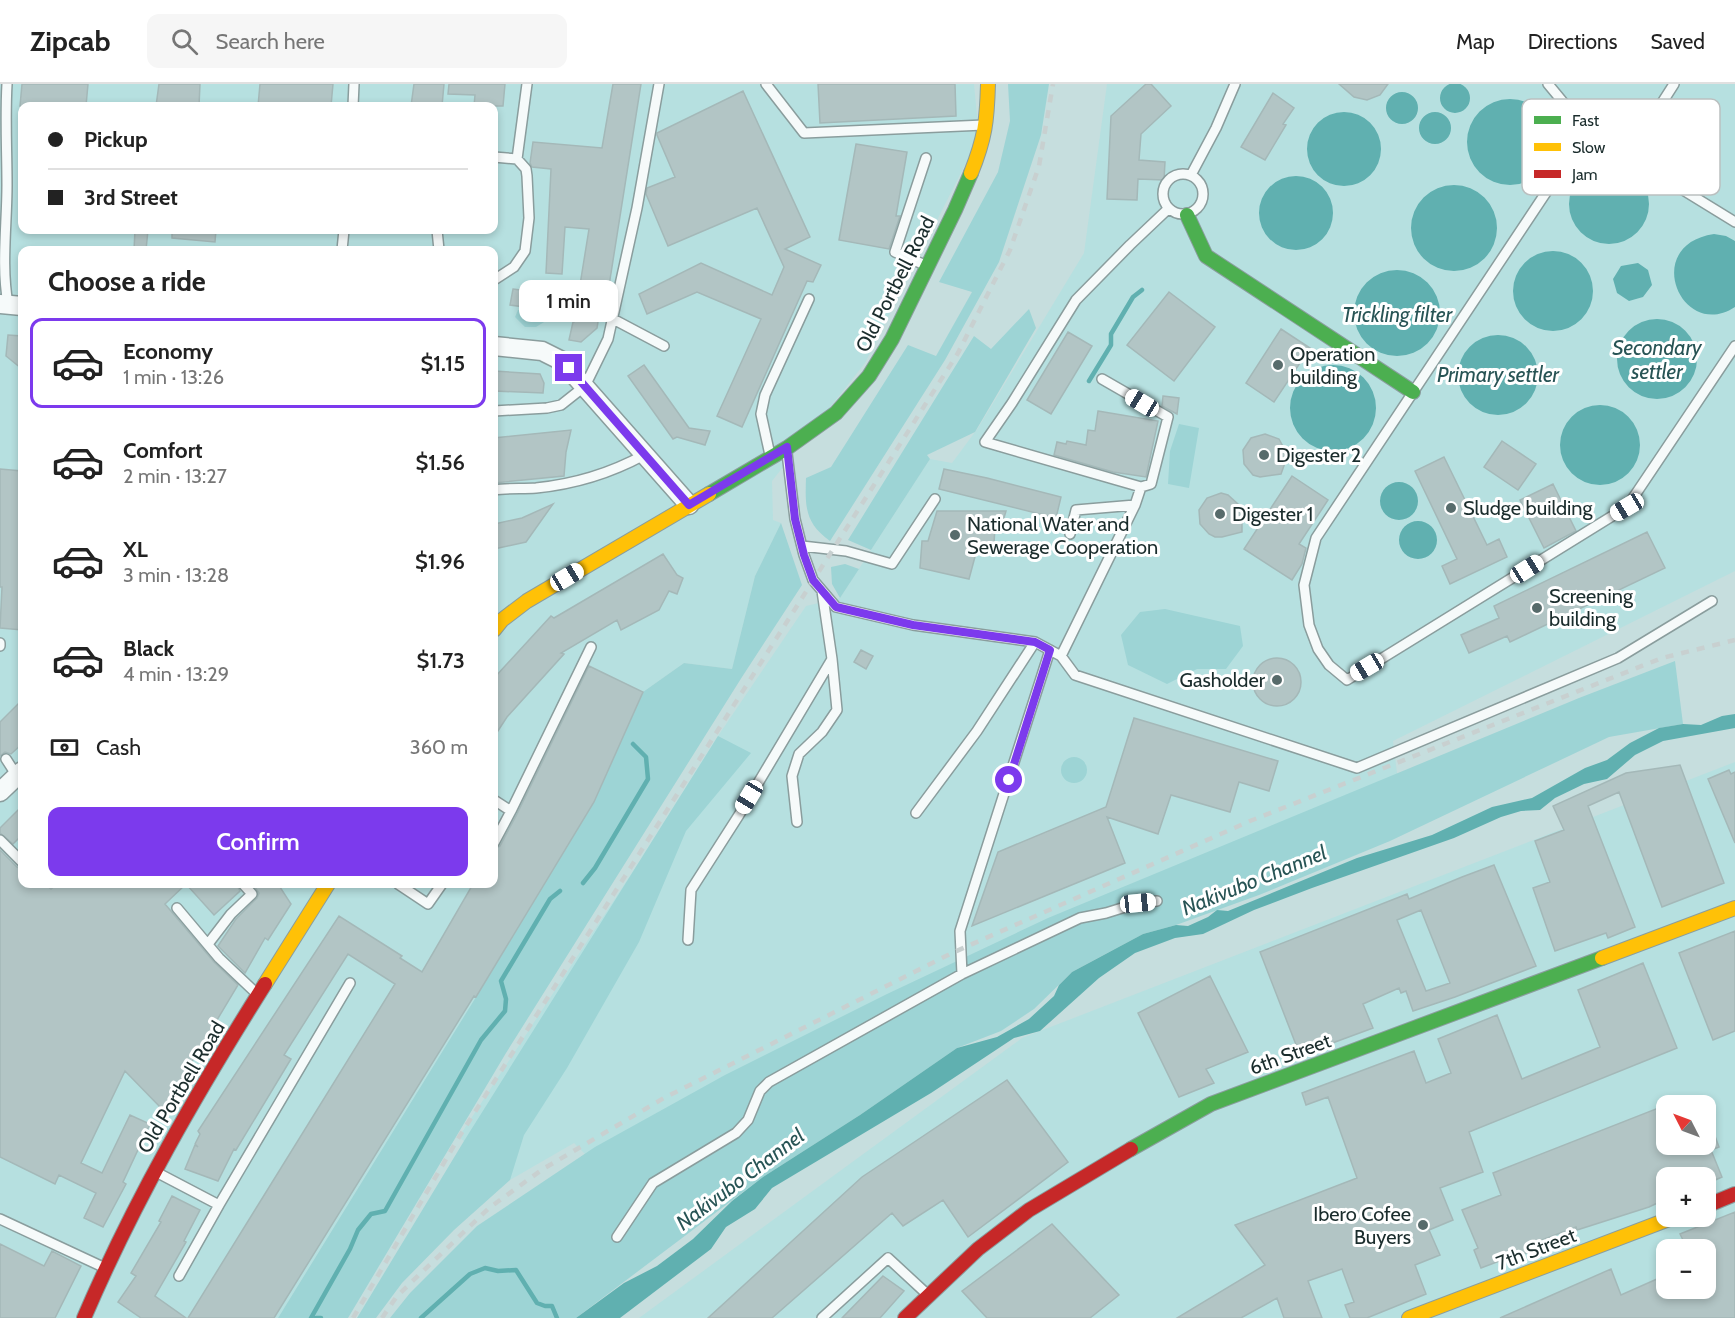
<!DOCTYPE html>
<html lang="en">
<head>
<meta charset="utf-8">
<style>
  :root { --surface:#fff; --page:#f6f6f6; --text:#222; --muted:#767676; --line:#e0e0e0; --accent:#7c3aed }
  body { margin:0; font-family:Cabin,sans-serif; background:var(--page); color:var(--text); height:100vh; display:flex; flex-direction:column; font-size:22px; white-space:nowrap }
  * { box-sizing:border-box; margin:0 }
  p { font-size:20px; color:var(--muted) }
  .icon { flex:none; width:33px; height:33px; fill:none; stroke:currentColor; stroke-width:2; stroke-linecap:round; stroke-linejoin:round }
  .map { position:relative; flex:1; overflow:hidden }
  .drawer { position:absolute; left:18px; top:162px; width:480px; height:642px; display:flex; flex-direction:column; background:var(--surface); border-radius:12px; box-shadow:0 3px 9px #0003 }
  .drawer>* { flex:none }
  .top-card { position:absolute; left:18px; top:18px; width:480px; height:132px; border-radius:12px; box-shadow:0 3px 9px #0003; display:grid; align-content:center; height:132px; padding:0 30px; background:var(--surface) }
  .needle { width:39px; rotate:312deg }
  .fabs { position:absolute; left:1656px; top:1011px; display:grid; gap:12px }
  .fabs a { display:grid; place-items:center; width:60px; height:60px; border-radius:12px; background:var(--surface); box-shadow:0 3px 9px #0003; font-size:30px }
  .end { position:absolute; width:27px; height:27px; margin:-14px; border:8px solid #7c3aed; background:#fff; box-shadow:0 0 0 3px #fff }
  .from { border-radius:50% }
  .bubble { position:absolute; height:42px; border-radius:12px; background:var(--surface); box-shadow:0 3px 9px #0003; font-size:20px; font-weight:600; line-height:42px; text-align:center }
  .car { position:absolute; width:18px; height:36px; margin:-18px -9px; border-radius:8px; box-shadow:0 0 4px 2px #0007; background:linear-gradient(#fff 24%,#345 0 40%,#fff 0 76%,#345 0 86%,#fff 0) }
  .top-card b { display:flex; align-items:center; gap:21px; height:57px; font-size:22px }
  .top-card b+b { border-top:2px solid var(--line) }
  .top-card i { width:15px; height:15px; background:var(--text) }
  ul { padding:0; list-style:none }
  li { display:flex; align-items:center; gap:18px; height:90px; margin:0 12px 9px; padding:0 18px; border:3px solid transparent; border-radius:12px }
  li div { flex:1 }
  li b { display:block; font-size:22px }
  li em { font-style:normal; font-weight:600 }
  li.selected { border-color:var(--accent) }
  li>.icon { width:54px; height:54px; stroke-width:1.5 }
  h2 { padding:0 30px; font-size:27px; line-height:72px }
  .pay { display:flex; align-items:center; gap:15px; height:66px; padding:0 30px; font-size:22px }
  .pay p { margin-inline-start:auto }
  .button { display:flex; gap:12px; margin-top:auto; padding:12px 30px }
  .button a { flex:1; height:69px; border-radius:12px; background:var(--accent); color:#fff; font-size:24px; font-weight:600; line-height:69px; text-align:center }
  header { display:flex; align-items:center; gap:36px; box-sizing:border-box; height:84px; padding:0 30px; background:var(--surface); border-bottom:2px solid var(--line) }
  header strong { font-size:28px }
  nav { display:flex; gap:33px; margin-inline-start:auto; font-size:21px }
  .search { width:420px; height:54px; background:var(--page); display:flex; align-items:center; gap:15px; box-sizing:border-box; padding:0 21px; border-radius:12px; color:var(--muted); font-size:22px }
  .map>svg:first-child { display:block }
</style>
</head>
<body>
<header>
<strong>Zipcab</strong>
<div class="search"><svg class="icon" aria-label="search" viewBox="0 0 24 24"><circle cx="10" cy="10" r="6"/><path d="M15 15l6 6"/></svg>Search here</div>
<nav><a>Map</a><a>Directions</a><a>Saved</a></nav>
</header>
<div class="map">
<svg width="1735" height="1234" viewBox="0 0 1735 1234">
  <rect width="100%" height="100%" fill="#c6dede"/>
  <path fill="#b6e0e0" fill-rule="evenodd" d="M0,0H974L979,53L865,279L772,397L773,436L781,439L755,492L732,585L684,579L643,608L631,602L556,763L470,910L476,913L278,1234H0ZM22,22H494V146H22ZM22,166H494V800H22Z
    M1107,0H1735V487L1393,657L1403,737L589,1074L574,1059L510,1096L459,1053L641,775L718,652L806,522L840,514L930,375L952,379L978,344L1084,169Z
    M1735,678V1234H639L1022,954ZM1666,1022H1706V1060H1666ZM1666,1094H1706V1132H1666ZM1666,1166H1706V1204H1666Z"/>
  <path fill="#9dd4d5" d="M1008,0H1049L1041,51L999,178L945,276L830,457C805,439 805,423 806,394L831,383L908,261L936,272L972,208L939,198L998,88L1010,37Z
    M560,211L572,219L567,234L556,238L549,235L536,243H525L515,233L518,226L528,225Z
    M1029,225L1036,244L975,348L927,371L930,375L871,466L848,456L974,252L991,265Z
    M1179,340L1199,344L1189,404L1168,400L1170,367Z
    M781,439L802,501L742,593L506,969L348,1234H278L476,913L594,718L643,608L684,579L732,585L755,492Z
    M845,480L859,485L840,514L832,500L831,483Z
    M1165,525L1240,542L1243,562L1226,585H1197L1167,600L1128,581L1121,551L1140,528Z
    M1675,577L1683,640L1609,653L1390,757L1259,811L1176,841L1143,850L1096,875L1072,888L1034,925L1001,947L957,964L860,1031L763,1093L576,1234H390L410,1209L477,1142L595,1063L725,991L887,910L1048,834L1579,614Z
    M718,652L751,669L686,747L639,858L567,984L524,1051L510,1096L454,1146L402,1199L376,1234H357L464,1057Z
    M1061 686a13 13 0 1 1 26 0a13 13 0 1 1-26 0Z"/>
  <path fill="#60b0b0" d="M1440 14a15 15 0 1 1 30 0a15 15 0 1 1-30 0Z
    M1386 24a16 16 0 1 1 32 0a16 16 0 1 1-32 0Z
    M1467 58a43 43 0 1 1 86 0a43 43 0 1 1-86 0Z
    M1307 65a37 37 0 1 1 74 0a37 37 0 1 1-74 0Z
    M1419 44a16 16 0 1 1 32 0a16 16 0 1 1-32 0Z
    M1569 120a40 40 0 1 1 80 0a40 40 0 1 1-80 0Z
    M1259 129a37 37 0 1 1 74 0a37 37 0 1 1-74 0Z
    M1411 144a43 43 0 1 1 86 0a43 43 0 1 1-86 0Z
    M1714,150L1726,152L1735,157V223C1682,258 1640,161 1714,150Z
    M1513 207a40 40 0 1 1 80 0a40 40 0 1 1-80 0Z
    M1638,179L1648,186L1652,201L1643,213L1629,217L1617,209L1613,195L1621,182Z
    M1354 229a43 43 0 1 1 86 0a43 43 0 1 1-86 0Z
    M1617 275a40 40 0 1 1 80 0a40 40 0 1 1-80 0Z
    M1458 291a40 40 0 1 1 80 0a40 40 0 1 1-80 0Z
    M1290 324a43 43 0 1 1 86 0a43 43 0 1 1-86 0Z
    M1560 361a40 40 0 1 1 80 0a40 40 0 1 1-80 0Z
    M1380 417a19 19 0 1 1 38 0a19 19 0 1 1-38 0Z
    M1399 456a19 19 0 1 1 38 0a19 19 0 1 1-38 0Z
    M1735,630V644L1663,657L1635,671L1607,695L1584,700L1555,714L1540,726L1521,727L1501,733L1454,754L1312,804L1254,826L1203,850L1175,854L1135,869L1099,894L1040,947L1014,954L931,1009L772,1104L755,1125L726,1143L711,1165L620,1234H576L624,1199L657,1182L693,1155L732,1117L763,1093L860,1031L957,964L997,953L1029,935L1054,912L1059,901L1072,888L1143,850L1176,841L1188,842L1208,833L1217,826L1228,827L1357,774L1432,751L1492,723L1532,714L1585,684L1607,676L1630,659L1659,644L1683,640L1701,641L1722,632Z"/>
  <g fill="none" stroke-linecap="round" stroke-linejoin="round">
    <path stroke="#60b0b0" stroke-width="4.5" d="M1089,297L1111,261V250L1133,213L1142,206
      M583,799L595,784L648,695L646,673L633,660
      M311,1234L350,1165L358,1146L371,1130L385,1127L481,956L505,927L506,915L501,897L550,815L560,807
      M316,1234H321
      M421,1234L470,1190L485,1184L498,1187L516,1186L537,1219L545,1222H552L557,1234"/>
  </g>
  <path fill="#b2c5c5" stroke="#a4b8b8" stroke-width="1.5" fill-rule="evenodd" d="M22,0H88L86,22H20Z
    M159,0H200L199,22H156Z
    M260,0H333L331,22H258Z
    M414,0H444L442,22H411Z
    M449,0H505L503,22H474L475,11L448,10Z
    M613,0H641L608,208L603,207L597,244L581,258L569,256L573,238H574L589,145L565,143L562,190L546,189L551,85L532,83L530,79L533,58L602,64Z
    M818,0H955L956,32L820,39Z
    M1146,0H1151L1171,22L1141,50L1139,76L1165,78L1164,96L1138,95L1137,116L1107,115L1111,32Z
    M1339,0H1388L1380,11L1367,16L1354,13Z
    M743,7L810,153L785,165L821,181L813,198L807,197L742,343L717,332L761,235L697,208L647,230L639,210L701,179L772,211L784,183L757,124L668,162L646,110L647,104L675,93L657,51V49Z
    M1273,9L1294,24L1283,40L1286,41L1265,76L1241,63Z
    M856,60L907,68L896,132H900L889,165L839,156Z
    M135,146H148L146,166H134Z
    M172,146H216L215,158L172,154Z
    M513,205L548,210L546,226L510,221Z
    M1169,208L1215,243L1174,297L1127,261Z
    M1281,245L1310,264L1274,318L1246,299Z
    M1068,248L1092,262L1051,330L1027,316Z
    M8,251L22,252V285L6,272Z
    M644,281L689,344L710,347L705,361L677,353L673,355L628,292Z
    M494,287L540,290L544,299L543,309L494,307Z
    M1163,312L1179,314L1177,330L1162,322Z
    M1098,327L1158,337L1146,393L1113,388L1054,371L1057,358L1066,360L1067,357L1086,361L1088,346L1095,347Z
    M571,346L566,368L564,392L494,399V354Z
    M1265,350L1279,355L1286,368V376L1281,390L1260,393L1253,391L1244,380L1243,366L1251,354Z
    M1502,357L1536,380L1518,406L1484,383Z
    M1444,373L1487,461L1499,455L1507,473L1450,500L1442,482L1457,475L1415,387Z
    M0,385L22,387V546L0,544L2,503H0Z
    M944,385L987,394L1061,413L1056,434L939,405Z
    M1292,392L1328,416L1299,460L1306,464L1302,480L1292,496L1244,465Z
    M1553,400L1576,447L1544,464L1520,416Z
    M1221,409L1228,411L1239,421L1242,428V448L1222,453H1215L1209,450L1200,440L1199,426L1207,414Z
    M553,420L526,458L494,465V440L522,434Z
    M937,427H1006L1001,444L995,442L994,460L988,467L976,469L969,495L920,484L922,457H928Z
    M1647,448L1665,484L1510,558L1507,552L1469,569L1461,551L1499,534L1494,522Z
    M663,470L677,491L683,494L677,510L669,507L659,526L621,546L617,536L561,569L564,570L507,633L494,653V594L551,532L554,534Z
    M861,566L873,572L866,585L854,578Z
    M1253 598a24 24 0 1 1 48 0a24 24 0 1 1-48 0Z
    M589,582L643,608L594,718L476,913L474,912L274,1234H188L395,900L348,870L284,971L291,975L236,1066L234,1065L218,1097L185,1085L195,1061L198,1063L195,1060L200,1050L198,1047L339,832L402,872L400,874L422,888L473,800H494V766L500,762L517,730Z
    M22,616V660L11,670L5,668L0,672V638Z
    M1134,634L1278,677L1269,707L1239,698L1230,728L1171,711L1158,750L1107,733L1125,779L972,842L998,768L1106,723Z
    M1680,681L1724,799L1662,823L1619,708L1588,722L1635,843L1608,854L1606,849L1555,867L1533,804L1550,798L1535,757L1564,746L1553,722L1626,689Z
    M1729,686L1731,690L1735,688V759L1708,695Z
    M22,722V751L13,760L0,749V744Z
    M0,766L17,783L22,785V800H45L51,805L57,800H236L240,807L214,831L186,800L165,820L214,878L238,901L163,1026L125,987L81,1079L102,1089L130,1031L150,1040L123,1098L126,1100L103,1143L84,1134L96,1109L59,1091L55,1100L0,1073Z
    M1494,781L1536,882L1455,913L1413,927L1406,907L1401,909L1399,904L1363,920L1373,944L1300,971L1260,868L1407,810L1409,815L1462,793ZM1421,826L1450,899L1426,907L1397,836Z
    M258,800H278L291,820L268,856L265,854L245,889L218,862L236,835L257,814L259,809L255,803Z
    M1735,847V947L1713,956L1679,869Z
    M1643,879L1677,964L1469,1048L1483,1088L1440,1104L1453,1136L1429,1146L1440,1171L1415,1181L1426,1210L1367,1234H1350L1345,1221L1354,1218L1342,1185L1308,1197L1322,1234H1284L1277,1214L1241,1234H1177L1265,1181L1235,1141L1357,1094L1328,1013L1306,1021L1302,1009L1414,967L1426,999L1451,989L1438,955L1497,931L1522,995L1600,963L1578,906Z
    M1210,892L1248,968L1206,985L1214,999L1179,1013L1138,929Z
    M1007,996L1068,1078L968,1153L943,1116L903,1142L892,1129L772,1234H708L862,1093Z
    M1666,1021V1060H1706L1707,1030L1719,1063L1711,1066L1722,1093L1706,1100V1094H1666V1115L1649,1123L1577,1146L1576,1143L1534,1159L1536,1166L1523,1170V1168L1481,1184L1474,1166L1478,1164L1462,1126L1501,1111L1493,1089Z
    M172,1112L200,1126L184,1157L186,1158L155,1212L186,1234H141L118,1218L136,1192L131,1189L161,1138L159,1137Z
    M1735,1128V1234H1500L1611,1185L1621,1211L1666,1191V1204H1706V1166H1688L1680,1150Z
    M1052,1140L1119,1211L1090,1234H987L962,1207Z
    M0,1160L44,1182L52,1167L81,1182L55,1234H0Z
    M883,1192L904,1207L880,1234H842Z"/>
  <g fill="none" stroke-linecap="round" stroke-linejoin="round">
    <g stroke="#8a9d9d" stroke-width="12">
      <path id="lane" d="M7,0C5,34 7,67 7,101C7,141 1,181 8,220
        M766,0L804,49L984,41
        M1548,0L1587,47L1735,138
        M353,22L354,0
        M1587,47L1316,454L1304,501L1309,541L1318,565L1329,581L1347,596L1627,423L1735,262
        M1628,72L1674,0
        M494,73L517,75L526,85L527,92L529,134L525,167L514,183L494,196
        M517,75L527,0
        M1163 110a20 20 0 1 1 40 0a20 20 0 1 1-40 0Z
        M1191,91L1216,44L1235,0
        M437,146L439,166
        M342,166L344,146
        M925,181L895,168L926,74
        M613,235L664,262
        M1102,295L1168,333L1151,400L1141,403L985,358L1012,319L1076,216L1130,161L1168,125
        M494,327L547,324L561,321L585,302L608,255L637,124L659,0
        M787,369L795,435L804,471L813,496L836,523L913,541L1035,558L1061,572L1075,591L1357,684L1618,574L1712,517
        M770,371L761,330L765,311L809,215
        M494,406C508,404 522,405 536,404C576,400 609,390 644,371
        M1070,450L1076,426L1135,421
        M802,462L846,467L892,480L935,415
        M0,562V559
        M1061,572L1135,421L1141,403
        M6,675L17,692
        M494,716L511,727
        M916,729L977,647L1035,558
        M797,738L792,692L799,670L822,648L837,626L832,575
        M0,756L22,778
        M494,759L511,727L591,563
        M398,800L428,820L442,800
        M177,824L219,874L257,910
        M688,856L691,806L739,731L832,575L822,507
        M208,860L231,830L252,810L243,800
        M962,890L1080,834L1106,829L1138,819L1157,817
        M156,1088L219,1121L350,899
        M0,1135L103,1183
        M617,1153L653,1099L736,1049L748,1036L760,1007L769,998L962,890L960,847L1050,566
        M179,1192L219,1121
        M822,1234L888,1174L928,1211"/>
    </g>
    <g stroke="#8a9d9d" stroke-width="21">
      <path id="street" d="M0,220L22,222
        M494,262L542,267L562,277L689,421
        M0,708L22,687"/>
    </g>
    <g stroke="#8a9d9d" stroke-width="16">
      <path id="fast" d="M1187,131L1206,172L1413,308
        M709,410L787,364L836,329L869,292L892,255L955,126L971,89
        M1131,1065L1211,1020L1602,874"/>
    </g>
    <g stroke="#8a9d9d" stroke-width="16">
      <path id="slow" d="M971,89C985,54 987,37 988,0
        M494,546L502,536L527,517L709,410
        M1602,874L1735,824
        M265,900L328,800
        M1409,1234L1677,1132"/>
    </g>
    <g stroke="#8a9d9d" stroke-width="16">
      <path id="jam" d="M1706,1122L1735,1110
        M84,1234C134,1117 197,1008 265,900
        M905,1234L978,1165L1029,1126L1131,1065"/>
    </g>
    <use href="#lane" stroke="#f6fafa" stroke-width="9"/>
    <use href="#street" stroke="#f6fafa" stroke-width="18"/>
    <use href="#fast" stroke="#4caf50" stroke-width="14"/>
    <use href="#slow" stroke="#ffc107" stroke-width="14"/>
    <use href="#jam" stroke="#c62828" stroke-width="14"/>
    <path stroke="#c8d0d0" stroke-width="4.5" stroke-dasharray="8 8" stroke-linecap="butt" d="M353,1234L459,1053L958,269L1010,166L1039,82L1053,0
      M382,1234L397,1212L489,1124L543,1085L664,1014L952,869L1250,737L1662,574L1735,556"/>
  </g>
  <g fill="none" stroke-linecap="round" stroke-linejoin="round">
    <path stroke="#7c3aed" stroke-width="8" d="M569,284L689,421L787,363L795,435L804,471L813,496L836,523L913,541L1035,558L1050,566L1009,696"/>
  </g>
  <g fill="#576b6b" stroke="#fff" stroke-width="2">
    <circle cx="1278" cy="281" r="6"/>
    <circle cx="1264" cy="371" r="6"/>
    <circle cx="1451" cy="424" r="6"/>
    <circle cx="1220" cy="430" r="6"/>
    <circle cx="955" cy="451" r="6"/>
    <circle cx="1537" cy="524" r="6"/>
    <circle cx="1277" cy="596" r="6"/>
    <circle cx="1423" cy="1141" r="6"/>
  </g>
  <g text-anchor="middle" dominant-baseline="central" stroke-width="6" stroke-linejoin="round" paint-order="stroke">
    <g font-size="20" fill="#1b2d2d" stroke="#fff">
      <text transform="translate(895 200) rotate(-63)">Old Portbell Road</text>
      <text transform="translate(1290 970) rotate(-20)">6th Street</text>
      <text transform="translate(181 1003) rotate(-59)">Old Portbell Road</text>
      <text transform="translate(1536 1165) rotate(-21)">7th Street</text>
    </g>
    <g font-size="20" fill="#1b2d2d" stroke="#fff" text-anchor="start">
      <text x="1290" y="270">Operation<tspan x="1290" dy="23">building</tspan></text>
      <text x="1276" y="371">Digester 2</text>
      <text x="1463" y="424">Sludge building</text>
      <text x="1232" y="430">Digester 1</text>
      <text x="967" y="440">National Water and<tspan x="967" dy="23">Sewerage Cooperation</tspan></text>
      <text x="1549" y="512">Screening<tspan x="1549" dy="23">building</tspan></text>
      <text x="1265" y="596" text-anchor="end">Gasholder</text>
      <text x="1411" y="1130" text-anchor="end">Ibero Cofee<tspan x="1411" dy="23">Buyers</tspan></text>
    </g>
    <g font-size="21" font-style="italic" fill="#285455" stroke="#fff">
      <text x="1397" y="230">Trickling filter</text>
      <text x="1657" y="263">Secondary<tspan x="1657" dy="24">settler</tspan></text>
      <text x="1498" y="290">Primary settler</text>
      <text transform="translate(1254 796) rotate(-22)">Nakivubo Channel</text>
      <text transform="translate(740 1095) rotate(-37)">Nakivubo Channel</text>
    </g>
  </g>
  <rect x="1522" y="15" width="198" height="96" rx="9" fill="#fff" stroke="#bbc0c0" stroke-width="1.5"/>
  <rect x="1534" y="32" width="27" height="8" fill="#4caf50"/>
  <rect x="1534" y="59" width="27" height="8" fill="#ffc107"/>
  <rect x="1534" y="86" width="27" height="8" fill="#c62828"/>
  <g font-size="16" fill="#1b2d2d">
    <text x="1572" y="42">Fast</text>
    <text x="1572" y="69">Slow</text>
    <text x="1572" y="96">Jam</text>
  </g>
</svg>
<div class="fabs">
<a><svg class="needle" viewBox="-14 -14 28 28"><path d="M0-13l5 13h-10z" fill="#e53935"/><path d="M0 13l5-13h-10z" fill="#767676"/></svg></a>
<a>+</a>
<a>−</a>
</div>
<i class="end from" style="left:1009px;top:696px"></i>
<i class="end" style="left:569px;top:284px"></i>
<div class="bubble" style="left:519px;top:196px;width:99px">1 min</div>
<i class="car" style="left:1142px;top:319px;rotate:301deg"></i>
<i class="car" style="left:1627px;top:423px;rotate:239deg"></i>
<i class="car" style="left:1527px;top:485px;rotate:58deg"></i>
<i class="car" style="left:567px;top:493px;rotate:59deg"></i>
<i class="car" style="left:1367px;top:583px;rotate:239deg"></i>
<i class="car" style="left:749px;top:713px;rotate:211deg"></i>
<i class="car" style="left:1138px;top:819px;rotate:84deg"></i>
<div class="top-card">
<b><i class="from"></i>Pickup</b>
<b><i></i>3rd Street</b>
</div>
<section class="drawer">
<h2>Choose a ride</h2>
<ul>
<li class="selected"><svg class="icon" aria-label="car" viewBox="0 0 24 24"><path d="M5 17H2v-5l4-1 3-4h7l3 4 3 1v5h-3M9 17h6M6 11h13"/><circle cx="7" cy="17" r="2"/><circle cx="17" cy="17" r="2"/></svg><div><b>Economy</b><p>1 min · 13:26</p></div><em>$1.15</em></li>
<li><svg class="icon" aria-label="car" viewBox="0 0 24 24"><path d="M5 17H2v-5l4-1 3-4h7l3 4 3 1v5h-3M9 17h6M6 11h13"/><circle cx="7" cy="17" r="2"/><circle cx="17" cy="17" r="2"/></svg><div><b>Comfort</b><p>2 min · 13:27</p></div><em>$1.56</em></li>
<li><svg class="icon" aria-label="car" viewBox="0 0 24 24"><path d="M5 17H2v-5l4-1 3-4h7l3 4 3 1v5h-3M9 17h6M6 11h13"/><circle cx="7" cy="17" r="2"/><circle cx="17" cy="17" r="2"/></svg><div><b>XL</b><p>3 min · 13:28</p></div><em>$1.96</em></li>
<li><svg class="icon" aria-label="car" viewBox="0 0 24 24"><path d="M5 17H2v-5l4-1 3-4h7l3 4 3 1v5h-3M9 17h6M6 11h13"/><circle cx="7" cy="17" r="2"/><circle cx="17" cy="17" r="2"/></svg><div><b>Black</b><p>4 min · 13:29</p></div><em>$1.73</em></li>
</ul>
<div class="pay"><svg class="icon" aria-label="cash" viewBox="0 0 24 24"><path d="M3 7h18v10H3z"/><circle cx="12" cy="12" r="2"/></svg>Cash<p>360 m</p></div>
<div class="button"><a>Confirm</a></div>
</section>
</div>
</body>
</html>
